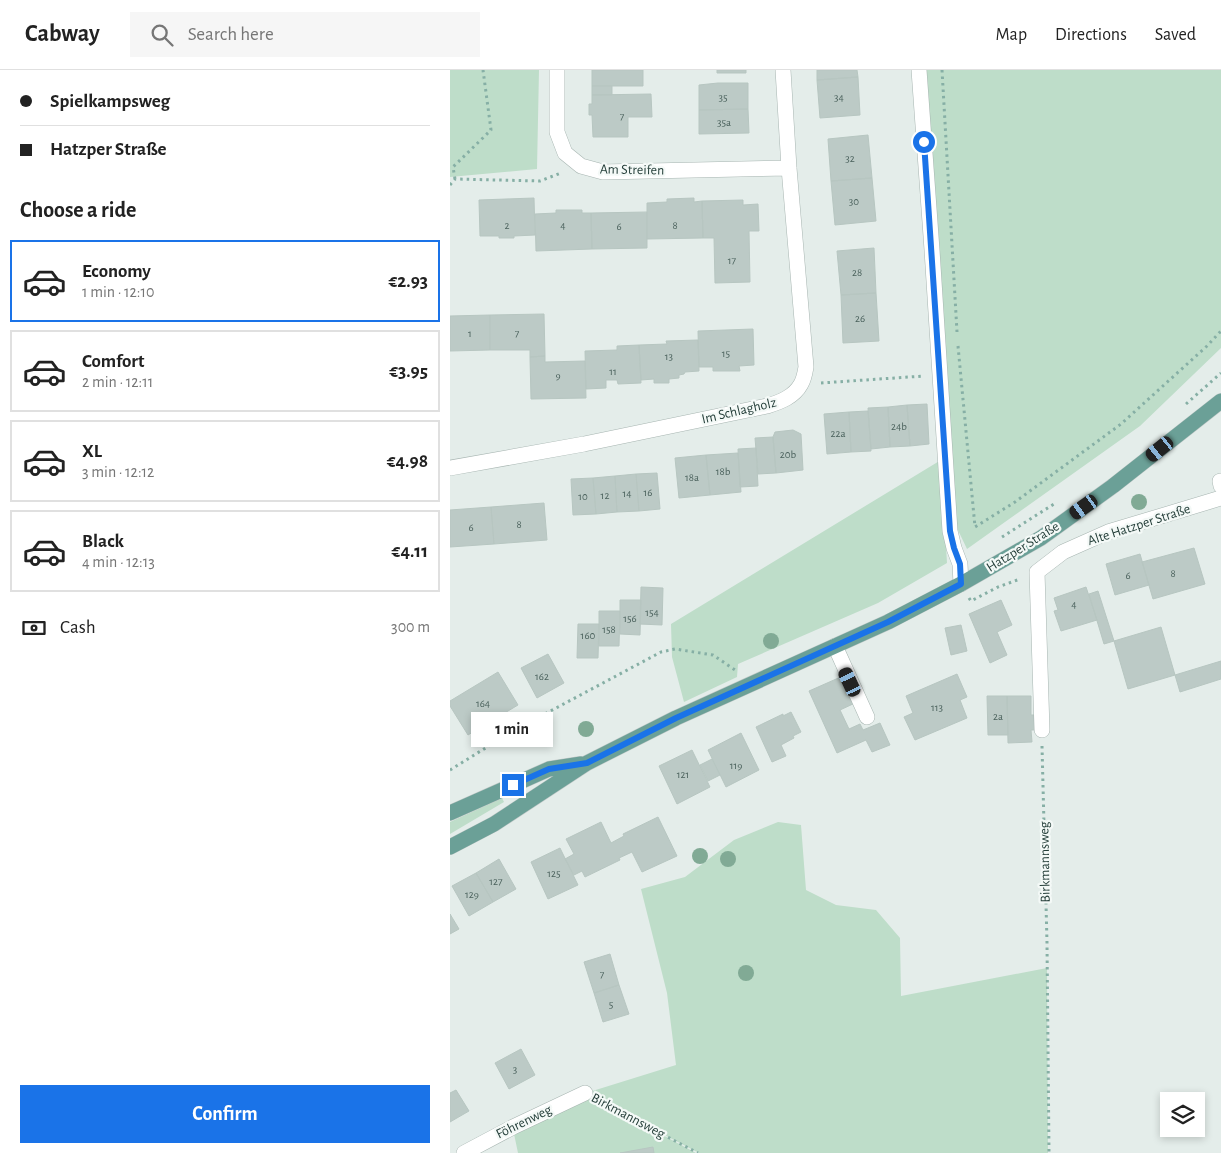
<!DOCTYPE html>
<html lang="en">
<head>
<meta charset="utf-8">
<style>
  :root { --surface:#fff; --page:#f6f6f6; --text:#222; --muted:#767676; --line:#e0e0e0; --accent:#1a73e8 }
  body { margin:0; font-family:"Alegreya Sans",sans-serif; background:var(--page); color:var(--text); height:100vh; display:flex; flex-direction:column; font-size:19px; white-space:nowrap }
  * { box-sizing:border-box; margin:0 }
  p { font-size:16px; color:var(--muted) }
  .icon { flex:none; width:28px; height:28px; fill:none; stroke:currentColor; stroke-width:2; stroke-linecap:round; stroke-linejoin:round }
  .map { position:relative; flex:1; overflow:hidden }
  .panel { display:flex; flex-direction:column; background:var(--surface); width:450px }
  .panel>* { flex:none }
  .guide { display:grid; align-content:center; height:110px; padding:0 20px; background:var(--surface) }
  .tools { position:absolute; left:710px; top:1022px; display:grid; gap:10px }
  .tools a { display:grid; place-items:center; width:45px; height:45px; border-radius:0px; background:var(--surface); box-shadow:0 2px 8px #0003; font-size:25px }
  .end { position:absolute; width:22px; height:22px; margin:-11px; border:6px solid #1a73e8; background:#fff; box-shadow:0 0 0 2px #fff }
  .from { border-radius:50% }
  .bubble { position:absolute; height:35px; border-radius:0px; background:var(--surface); box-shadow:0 2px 8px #0003; font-size:16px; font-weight:700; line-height:35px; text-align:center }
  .car { position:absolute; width:15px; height:30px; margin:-15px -8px; border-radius:6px; box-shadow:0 0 4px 1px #0007; background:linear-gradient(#222 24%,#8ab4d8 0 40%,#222 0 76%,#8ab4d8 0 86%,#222 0) }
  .guide b { display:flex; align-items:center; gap:18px; height:48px; font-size:19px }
  .guide b+b { border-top:1px solid var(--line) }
  .guide i { width:12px; height:12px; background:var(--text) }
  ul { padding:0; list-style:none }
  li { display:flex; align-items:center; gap:15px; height:82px; margin:0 10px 8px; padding:0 10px; border:2px solid var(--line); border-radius:0px }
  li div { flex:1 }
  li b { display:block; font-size:19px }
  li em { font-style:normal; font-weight:700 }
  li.active { border-color:var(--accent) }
  li>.icon { width:45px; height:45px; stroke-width:1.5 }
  h2 { padding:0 20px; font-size:22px; line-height:60px }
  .pay { display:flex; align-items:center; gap:12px; height:55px; padding:0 20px; font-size:19px }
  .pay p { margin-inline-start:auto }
  .cta { display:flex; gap:10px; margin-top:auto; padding:10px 20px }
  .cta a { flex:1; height:58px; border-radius:0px; background:var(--accent); color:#fff; font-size:20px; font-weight:700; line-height:58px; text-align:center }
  header { display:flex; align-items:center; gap:30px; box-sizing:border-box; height:70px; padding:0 25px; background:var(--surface); border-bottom:1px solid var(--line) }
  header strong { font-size:24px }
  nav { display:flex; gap:28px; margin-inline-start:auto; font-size:18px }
  .search { width:350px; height:45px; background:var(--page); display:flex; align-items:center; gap:12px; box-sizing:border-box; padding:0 18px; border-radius:0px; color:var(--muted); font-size:19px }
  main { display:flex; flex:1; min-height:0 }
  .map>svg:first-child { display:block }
</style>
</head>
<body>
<header>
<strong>Cabway</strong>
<div class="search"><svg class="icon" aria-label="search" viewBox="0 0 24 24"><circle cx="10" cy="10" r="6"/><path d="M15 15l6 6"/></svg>Search here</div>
<nav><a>Map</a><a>Directions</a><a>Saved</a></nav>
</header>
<main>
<section class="panel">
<div class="guide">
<b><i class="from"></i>Spielkampsweg</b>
<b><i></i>Hatzper Straße</b>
</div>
<h2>Choose a ride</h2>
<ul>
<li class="active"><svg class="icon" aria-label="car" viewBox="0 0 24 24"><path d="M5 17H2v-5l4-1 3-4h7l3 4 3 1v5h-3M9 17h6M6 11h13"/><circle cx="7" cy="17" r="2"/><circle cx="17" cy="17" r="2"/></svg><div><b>Economy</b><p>1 min · 12:10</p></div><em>€2.93</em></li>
<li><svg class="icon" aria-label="car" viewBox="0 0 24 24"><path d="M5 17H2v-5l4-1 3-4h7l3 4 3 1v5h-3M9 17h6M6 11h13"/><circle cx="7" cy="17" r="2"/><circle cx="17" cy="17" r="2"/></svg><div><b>Comfort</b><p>2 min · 12:11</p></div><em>€3.95</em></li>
<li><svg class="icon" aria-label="car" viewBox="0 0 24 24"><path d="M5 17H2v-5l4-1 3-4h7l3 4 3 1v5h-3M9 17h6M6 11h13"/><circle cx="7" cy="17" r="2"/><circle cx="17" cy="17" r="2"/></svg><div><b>XL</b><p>3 min · 12:12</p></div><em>€4.98</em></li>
<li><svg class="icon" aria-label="car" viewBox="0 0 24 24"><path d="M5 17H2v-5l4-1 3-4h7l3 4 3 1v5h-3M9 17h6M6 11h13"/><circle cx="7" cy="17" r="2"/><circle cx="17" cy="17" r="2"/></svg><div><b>Black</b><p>4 min · 12:13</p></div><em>€4.11</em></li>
</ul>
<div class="pay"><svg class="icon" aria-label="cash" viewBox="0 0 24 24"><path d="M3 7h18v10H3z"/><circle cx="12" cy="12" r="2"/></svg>Cash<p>300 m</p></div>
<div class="cta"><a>Confirm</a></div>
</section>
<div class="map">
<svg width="771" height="1083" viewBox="0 0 771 1083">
  <rect width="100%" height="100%" fill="#e4edea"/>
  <path fill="#beddc9" d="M0,0H89L87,99L0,107Z
    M473,0H771V278L690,356L517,479L507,458Z
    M491,390L497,493L428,533L288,594L287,607L234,632L222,587L221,554Z
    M52,728L54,732L0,764V752Z
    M328,752L351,755L356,820L386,835L426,840L450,868L451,926L597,898L598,1083H249L159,1036L246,1083H68L63,1059L136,1023L226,995L217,923L191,819L235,807L284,770Z"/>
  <path fill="#bccac6" stroke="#b7c6c1" d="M142,0H193V16H142Z
    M267,0H296V3H267Z
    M367,0H407L408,7L367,10Z
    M408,7L410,45L370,48L367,10Z
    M268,13H298V39L249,40V15Z
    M142,16H162V25H142Z
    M201,24L202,47H178V67H143L142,45H139V34H142V25Z
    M298,39L299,63L249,64V40Z
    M418,65L422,108L381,111L378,69Z
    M422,108L426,151L385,155L381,111Z
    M84,128L85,165L64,166V168H49V166H30L29,130Z
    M244,128V132L252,131L253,168L197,169V133L217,132V129Z
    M293,130V135L308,134L309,161H299L300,212L265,213L264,168H253L252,131Z
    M106,140H132V143H141L142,179L86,181L85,144L106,143Z
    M197,142V178L142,179L141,143Z
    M424,178L426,223L391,225L387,181Z
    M426,223L429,271L393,273L391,225Z
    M94,244L95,286L80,287V280H40V245Z
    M40,245V280L0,281V246Z
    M303,259L304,295L289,296L290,301H263V297H249L248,261Z
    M248,270L249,301L235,302L234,304L229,305V308L219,309V313H204V309L191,310L189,275L217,274L216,271Z
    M189,275L191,313L168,314L167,310H156V318L136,319L135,281L167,280V276Z
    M95,286V292L135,291L136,328L81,329L80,287Z
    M477,334L479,374L460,376L457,335Z
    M457,335L460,376L440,377L438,337Z
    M438,337L440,377L421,379L418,338Z
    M418,341L421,381L401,382L399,342Z
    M399,342L401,382L377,384L374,344Z
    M343,360L351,364L353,400L326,403L323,367L325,362Z
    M323,367L326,403L308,404L305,368Z
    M306,378L308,416L290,417L288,379Z
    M288,383L291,422L260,425L256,385Z
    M256,385L260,425L229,428L225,388Z
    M207,403L210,439L189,441L186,404Z
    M186,404L189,441L167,442L165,406Z
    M165,406L167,442L146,444L143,408Z
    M143,408L146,444L123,445L121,409Z
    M94,433L97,470L44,474L41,437Z
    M41,437L44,474L0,477V440Z
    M744,478L755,514L703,529L692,492Z
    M690,484L699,515L665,525L656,494Z
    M191,517L213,518L212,555L190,554Z
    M636,517L647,550L611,561L604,541L608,540L604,528Z
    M648,521L664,571L654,574L639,524Z
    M170,530H191L190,565L170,564Z
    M551,530L562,555L547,562L557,585L540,593L519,544Z
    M149,541H170L169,576H149Z
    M128,554H149L148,588H127Z
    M511,555L517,581L501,585L495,558Z
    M711,557L725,605L678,619L664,571Z
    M98,584L114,613L87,628L71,598Z
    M771,591V609L730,622L725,605Z
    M48,602L68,635L18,665L0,636V631Z
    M507,604L517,627L510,630L517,648L465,670L454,647L463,643L456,626Z
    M393,606L405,633L390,640L399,659L410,654L413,660L430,653L440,675L422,682L416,670L387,683L359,621Z
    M537,626H557L558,665H538Z
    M557,626H581V645H585L586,660H581L582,672L558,673Z
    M341,642L351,662L343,666L344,668L331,675L336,686L322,692L306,657L333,644V646Z
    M291,663L309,700L276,717L258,680Z
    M242,680L260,717L227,734L209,696Z
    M262,689L270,705L258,711L250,695Z
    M208,747L227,786L192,802L182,782L169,788L170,790L135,807L132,801L124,805L115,789L124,784L116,769L151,752L161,773L174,766L173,764Z
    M110,778L128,815L98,829L81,792Z
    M49,789L66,819L43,832L26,803Z
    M26,803L43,832L19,846L2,816Z
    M0,844L9,859L0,864Z
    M160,884L169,915L144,923L134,892Z
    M169,915L179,944L153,952L144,923Z
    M71,979L85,1005L59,1019L45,993Z
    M6,1020L19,1041L0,1052V1023Z
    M203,1077L204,1083H170Z"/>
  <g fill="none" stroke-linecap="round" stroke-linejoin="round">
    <g stroke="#a7b5b1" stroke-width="16">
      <path id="minor" d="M107,0V62L115,83L131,96L153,102L339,98
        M469,0L482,180L500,461L504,478L510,494L511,514
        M0,398L134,374L317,336C330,332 344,327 351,314C354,309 355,303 356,297L339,98L333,0
        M770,411L771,416
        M385,576L417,647
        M592,660L587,502L613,482L658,462L771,428
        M14,1083L63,1057L135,1023"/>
    </g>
    <g stroke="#c2c9c8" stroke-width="16">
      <path id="major" d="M0,743L99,699L131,694
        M0,777L44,754L137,693L226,648L438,552L511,514L591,468L663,416L771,331"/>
    </g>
    <path stroke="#86afa5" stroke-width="3" stroke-dasharray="2.5 4" stroke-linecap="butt" d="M492,0L507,262
      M5,109L3,97L41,60L33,0
      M0,115L5,109L90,111L111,103
      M508,276L525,457L565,432L671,354L757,276L771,261
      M371,313L474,306
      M736,334L771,303
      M552,467L604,434
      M519,528L521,531L548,517L570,509
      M592,676L597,873L599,1083
      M0,700L63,661L211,582L225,579L263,585L285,600L287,599
      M149,1031L248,1083"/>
    <use href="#minor" stroke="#fff" stroke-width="15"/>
    <use href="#major" stroke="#6ba097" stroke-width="15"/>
  </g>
  <g fill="#81aa95">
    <circle cx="689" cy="432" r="8"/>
    <circle cx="321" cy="571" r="8"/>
    <circle cx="136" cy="659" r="8"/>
    <circle cx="250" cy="786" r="8"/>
    <circle cx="278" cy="789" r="8"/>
    <circle cx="296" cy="903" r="8"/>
  </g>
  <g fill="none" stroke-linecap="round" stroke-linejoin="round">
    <path stroke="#1a73e8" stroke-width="6" d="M63,715L99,699L137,693L226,648L438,552L511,514L510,494L504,478L500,461L474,72"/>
  </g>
  <g text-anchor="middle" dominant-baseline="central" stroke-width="4.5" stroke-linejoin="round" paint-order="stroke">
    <g font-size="11" fill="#4a615c">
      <text x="273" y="27">35</text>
      <text x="389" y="27">34</text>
      <text x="172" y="46">7</text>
      <text x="274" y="52">35a</text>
      <text x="400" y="88">32</text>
      <text x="404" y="131">30</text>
      <text x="57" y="155">2</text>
      <text x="113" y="155">4</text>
      <text x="225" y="155">8</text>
      <text x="169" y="156">6</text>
      <text x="282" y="190">17</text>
      <text x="407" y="202">28</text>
      <text x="410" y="248">26</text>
      <text x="20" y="263">1</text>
      <text x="67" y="263">7</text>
      <text x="276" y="283">15</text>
      <text x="219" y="286">13</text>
      <text x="163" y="301">11</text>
      <text x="108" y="305">9</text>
      <text x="449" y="356">24b</text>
      <text x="388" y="363">22a</text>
      <text x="338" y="384">20b</text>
      <text x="273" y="401">18b</text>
      <text x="242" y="407">18a</text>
      <text x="198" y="422">16</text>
      <text x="177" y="423">14</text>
      <text x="155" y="425">12</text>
      <text x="133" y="426">10</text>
      <text x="69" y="454">8</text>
      <text x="21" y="457">6</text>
      <text x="723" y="503">8</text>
      <text x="678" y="505">6</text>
      <text x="624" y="534">4</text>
      <text x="202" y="542">154</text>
      <text x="180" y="548">156</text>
      <text x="159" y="559">158</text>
      <text x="138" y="565">160</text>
      <text x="92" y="606">162</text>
      <text x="33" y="633">164</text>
      <text x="487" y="637">113</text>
      <text x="548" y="646">2a</text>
      <text x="286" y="695">119</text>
      <text x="233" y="704">121</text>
      <text x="104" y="803">125</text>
      <text x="46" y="811">127</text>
      <text x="22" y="824">129</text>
      <text x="152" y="904">7</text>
      <text x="161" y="934">5</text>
      <text x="65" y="999">3</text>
    </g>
    <g font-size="14" fill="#243e39" stroke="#f4f9f7">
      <text transform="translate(182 100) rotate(1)">Am Streifen</text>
      <text transform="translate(289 341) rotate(-13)">Im Schlagholz</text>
      <text transform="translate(689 455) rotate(-18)">Alte Hatzper Straße</text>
      <text transform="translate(573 477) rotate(-32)">Hatzper Straße</text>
      <text transform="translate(595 792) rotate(-91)">Birkmannsweg</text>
      <text transform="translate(178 1046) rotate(28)">Birkmannsweg</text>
      <text transform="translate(74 1052) rotate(-26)">Föhrenweg</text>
    </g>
  </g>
</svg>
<div class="tools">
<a><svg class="icon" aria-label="layers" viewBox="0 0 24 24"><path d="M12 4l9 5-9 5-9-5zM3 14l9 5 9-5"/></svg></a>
</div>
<i class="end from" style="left:474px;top:72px"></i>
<i class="end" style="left:63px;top:715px"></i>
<div class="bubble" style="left:21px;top:642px;width:82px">1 min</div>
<i class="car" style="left:710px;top:379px;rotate:231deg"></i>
<i class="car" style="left:634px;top:437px;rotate:235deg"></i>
<i class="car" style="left:400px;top:612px;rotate:335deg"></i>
</div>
</main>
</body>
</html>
